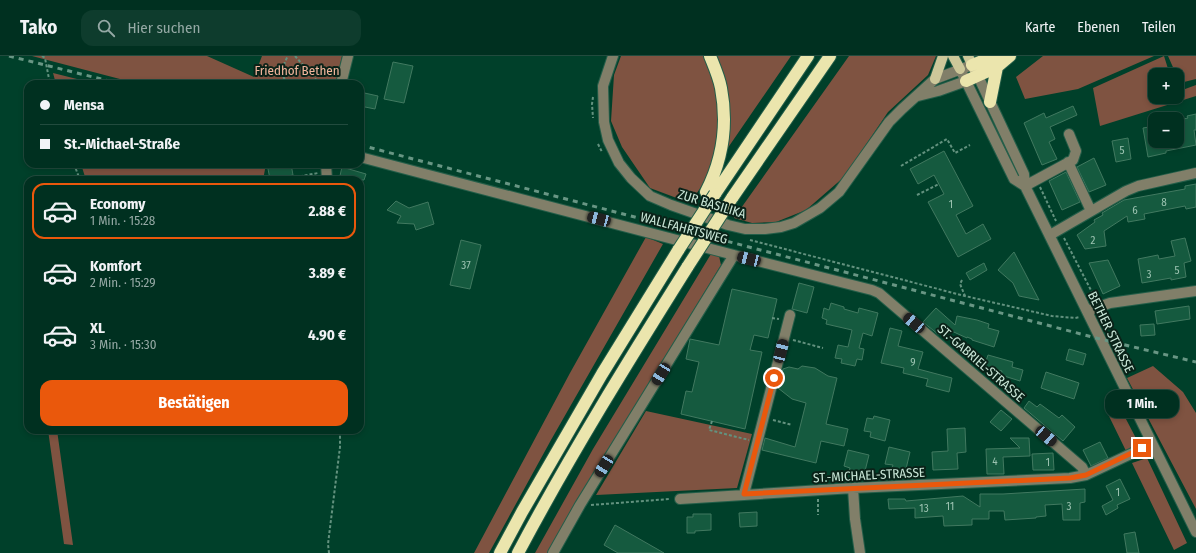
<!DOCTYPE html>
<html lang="de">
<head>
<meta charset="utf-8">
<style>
  :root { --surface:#003020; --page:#0e3c2d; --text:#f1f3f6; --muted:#95a9a5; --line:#224b3e; --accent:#ea580c }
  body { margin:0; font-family:"Fira Sans Condensed",sans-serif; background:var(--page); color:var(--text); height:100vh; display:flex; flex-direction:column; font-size:15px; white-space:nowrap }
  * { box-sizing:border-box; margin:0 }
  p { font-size:13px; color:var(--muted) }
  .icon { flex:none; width:22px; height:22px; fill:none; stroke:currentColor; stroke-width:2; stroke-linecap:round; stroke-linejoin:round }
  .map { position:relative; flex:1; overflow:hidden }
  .drawer { position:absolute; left:24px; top:120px; width:340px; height:258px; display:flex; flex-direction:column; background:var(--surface); border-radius:12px; box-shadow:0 2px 6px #0003,0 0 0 1px var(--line) }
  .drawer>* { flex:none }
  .guide { position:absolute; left:24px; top:24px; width:340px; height:88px; border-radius:12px; box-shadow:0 2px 6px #0003,0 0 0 1px var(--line); display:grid; align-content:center; height:88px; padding:0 16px; background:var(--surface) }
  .fabs { position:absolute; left:1148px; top:12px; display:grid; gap:8px }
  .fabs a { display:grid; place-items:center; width:36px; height:36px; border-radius:8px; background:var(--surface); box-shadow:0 2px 6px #0003,0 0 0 1px var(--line); font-size:20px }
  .end { position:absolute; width:18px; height:18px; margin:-9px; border:5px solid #ea580c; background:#fff; box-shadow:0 0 0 2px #fff }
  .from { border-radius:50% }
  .bubble { position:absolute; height:28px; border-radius:12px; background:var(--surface); box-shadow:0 2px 6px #0003,0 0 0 1px var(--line); font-size:13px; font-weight:700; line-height:28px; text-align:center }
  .car { position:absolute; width:12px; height:24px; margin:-12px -6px; border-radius:5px; box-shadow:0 0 3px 1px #0007; background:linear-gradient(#222 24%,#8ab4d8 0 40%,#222 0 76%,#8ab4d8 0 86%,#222 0) }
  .guide b { display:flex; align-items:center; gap:14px; height:38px; font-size:15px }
  .guide b+b { border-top:1px solid var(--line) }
  .guide i { width:10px; height:10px; background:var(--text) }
  ul { padding:7px 0 0; list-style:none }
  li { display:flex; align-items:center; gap:12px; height:56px; margin:0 8px 6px; padding:0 8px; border:2px solid transparent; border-radius:12px }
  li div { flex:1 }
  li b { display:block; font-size:15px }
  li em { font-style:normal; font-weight:700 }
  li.current { border-color:var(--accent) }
  li>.icon { width:36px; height:36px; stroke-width:1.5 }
  .action { display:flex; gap:8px; margin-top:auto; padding:8px 16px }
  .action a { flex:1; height:46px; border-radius:12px; background:var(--accent); color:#fff; font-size:16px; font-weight:700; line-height:46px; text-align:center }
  header { display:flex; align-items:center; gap:24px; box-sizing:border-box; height:56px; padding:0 20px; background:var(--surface); border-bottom:1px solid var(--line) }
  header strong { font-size:19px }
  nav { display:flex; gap:22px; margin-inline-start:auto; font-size:14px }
  .search { width:280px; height:36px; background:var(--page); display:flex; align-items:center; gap:10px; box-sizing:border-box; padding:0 14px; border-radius:12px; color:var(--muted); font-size:15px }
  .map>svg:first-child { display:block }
</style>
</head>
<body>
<header>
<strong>Tako</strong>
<div class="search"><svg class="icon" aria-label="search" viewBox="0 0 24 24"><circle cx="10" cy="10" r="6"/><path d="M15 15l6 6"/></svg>Hier suchen</div>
<nav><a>Karte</a><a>Ebenen</a><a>Teilen</a></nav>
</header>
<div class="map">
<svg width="1196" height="497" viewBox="0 0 1196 497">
  <rect width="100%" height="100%" fill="#00402a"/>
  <path fill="#7f5341" d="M32,0H207L254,21L262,0H342L336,28H139Z
    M621,0H791L690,147L650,132L622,91L611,65L614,19Z
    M849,0H936L928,19L888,56L844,121L806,154L776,166L752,167L734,162Z
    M1043,0H1154L1078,33L1025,43L1016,21Z
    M1164,0L1170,19H1155V41H1177V36L1196,29V40L1100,70L1093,32Z
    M1168,0H1196V23L1180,27Z
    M53,17L97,28H56Z
    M81,108H266L263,124H86Z
    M646,181L663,188L551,384L489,497H474L570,317Z
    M711,198L719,200L721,209L574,450L548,497H535L593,393Z
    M1153,310L1183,336L1196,357V453L1127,322Z
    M1114,340L1140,390L1127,397L1106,354Z
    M646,355L752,378L737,432L596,439Z
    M48,374H57L73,489L64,488Z
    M1147,402L1187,487L1174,494L1132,407Z"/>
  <path fill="#155a3f" stroke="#417960" d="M393,6L413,10L404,47L384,43Z
    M360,36L378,40L375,53L360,50Z
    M1073,50L1077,59L1050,71L1055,83L1049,86L1057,103L1042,109L1024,67L1044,57L1046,62Z
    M1196,58V74H1194L1196,89L1166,95V97L1148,101L1143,72L1155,70V85H1177V68L1179,67V64L1188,62L1187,60Z
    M1128,82L1131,103L1116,106L1112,85Z
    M944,95L973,150L956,159L966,178L983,168L991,183L958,201L928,146L944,138L934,119L918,128L910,113Z
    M1094,102L1106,129L1089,136L1077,111Z
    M267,108H291L293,119L270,123Z
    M342,111L366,118L364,124H339Z
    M1066,116L1080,146L1062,154L1049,125Z
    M1196,128V151L1186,153L1185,150L1144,158L1145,163L1128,166L1127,160L1104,175L1106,190L1085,193L1077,179L1095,166L1094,164L1103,159L1102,157L1124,144L1185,133V130Z
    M396,145L409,152L428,146L434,168L416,174L414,168L397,167L401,160L387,154Z
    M1185,182L1191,205L1184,207L1186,221L1171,224V222L1142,227L1138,203L1158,199L1159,203L1175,200L1171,185Z
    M461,184L481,189L470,233L450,229Z
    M1014,196L1025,217L1039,244L1019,240L1013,227L998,214Z
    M1108,204L1120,230L1103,238L1089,207Z
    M984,207L987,214L970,224L966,217Z
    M799,227L814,231L807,257L792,253Z
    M732,233L777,243L768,282L754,279L750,294L762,296L745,373L681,358L686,335L692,336L699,306L686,303L690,283L719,289Z
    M831,247L844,251V253L858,257L859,252L878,257L872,280L863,277L859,292L864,293L862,304L857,303L855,310L841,307L842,303L835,302L838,289L848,291L852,274L826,268L827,264L822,262L824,252L829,254Z
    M1189,250L1190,263L1157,268L1155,255Z
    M936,252L955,269L957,260L977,264L989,268L988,272L999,275L994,291L972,284V283L967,281V282L945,272L939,279L923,266Z
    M1154,268L1155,279L1141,280L1140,269Z
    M890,272L902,275L898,290L923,296L918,313L952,322L949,336L926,330L928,323L903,317L904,312L881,307Z
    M1069,293L1086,298L1083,309L1066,304Z
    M988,299L1013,306L1012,311L1023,314L1020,325L1001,319L1002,315L984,311Z
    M802,310L815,312L828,320L837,322L826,368L848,373L844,390L821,385L816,407L762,394L765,382L795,391L806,347L792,343L778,332L783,313L789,311L798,313Z
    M1046,316L1079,327L1074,343L1041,332Z
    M1029,345L1037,351L1040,348L1059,362L1062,359L1075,371L1063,385L1024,352Z
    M1001,354L1012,363L1001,375L990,366Z
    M874,360L890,364L885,385L870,381L871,376L864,375L867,362L873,363Z
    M965,372L966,396L957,397L958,413L933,414L932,396L948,395L947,373Z
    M1010,382H1029L1030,400L1003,401L1004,418H987L986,393L1020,392Z
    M1100,386L1108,402L1091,410L1083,394Z
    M889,391L910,396L905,417L891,414L893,409L885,408Z
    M848,394L869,399L864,419L849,415L850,412L844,410Z
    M1053,397L1054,414H1033L1032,398Z
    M1120,423L1130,443L1117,449L1118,452L1106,459L1102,450L1113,444L1106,430Z
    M1085,433V446L1080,447V464H1063L1062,448L1045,449L1046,460L1036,461V462L1005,464L1004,455H989V463H972V469L944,470L943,460L915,462V452L889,453L888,443H905L906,445L963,440L980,451V438H1003Z
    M757,456V470L740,471L739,457Z
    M693,458H711V474L695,475V477H687V461H693Z
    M615,469L664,497H618L604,489Z
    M1135,476L1139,497H1127L1124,478Z"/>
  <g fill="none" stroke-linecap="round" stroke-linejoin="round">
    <g stroke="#245e49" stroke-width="12">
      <path id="minor" d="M613,0L603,30L604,66L608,84L619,107L631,122L650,140L671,149L728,169L745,173H765L781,171L794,167L820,152L839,136L889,66L902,53L935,23L972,9
        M960,13L1014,123L1025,130
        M978,20L1024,118L1025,130L1196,476
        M341,28L348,0
        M918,40L938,35L966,25
        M360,101L734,199L580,449L553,497
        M1068,106L1091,155
        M326,108L327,124
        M1025,130L1073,104L1076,95L1069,78
        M1050,179L1126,135L1138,130L1196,117
        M734,199L872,234L879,237L1082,411L1086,419
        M1087,255L1110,247L1196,235
        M853,432L855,463L860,497
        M744,438L790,259
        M680,443L853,432L1070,422L1086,419L1152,388"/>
    </g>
    <g stroke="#245e49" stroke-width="12">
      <path id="major" d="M953,0L960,13
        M968,0L975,15
        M935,23L943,0"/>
    </g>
    <g stroke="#245e49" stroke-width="14">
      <path id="highway" d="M972,9L995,0
        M966,25L997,11L1010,0
        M990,46L997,11
        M706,136C723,103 728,69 721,32C719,21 714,10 710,0
        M715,138L808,0
        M732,142L830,0
        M500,497L522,456L602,318L679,193
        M518,497C570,399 629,304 688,210"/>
    </g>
    <path stroke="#63927f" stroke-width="2" stroke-dasharray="3 2" stroke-linecap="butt" d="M42,0L45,2L50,28
      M295,0L320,28
      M287,28C281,19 282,10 288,0
      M310,28L316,24
      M593,41L592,48L593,62
      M598,88L602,96
      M74,108L80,124
      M901,110L947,83L955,97L970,89
      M280,124L318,117
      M1040,131L1056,165
      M917,139L939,128
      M1064,182L1095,242
      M750,184L965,240L1052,260L1075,262L1080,261
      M962,224L960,228L965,240
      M772,262L779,263
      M793,284L823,292
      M773,364L792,369
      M712,365L709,374L749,384
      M818,443V459
      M591,449L670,443
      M329,497L328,488L340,391V374"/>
    <use href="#minor" stroke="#817f69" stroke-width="10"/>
    <use href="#major" stroke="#cdc89a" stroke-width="10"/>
    <use href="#highway" stroke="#ebe5ad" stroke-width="12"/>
    <path stroke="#689684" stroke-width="3" stroke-dasharray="5 5" stroke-linecap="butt" d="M9,0L121,28
      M360,89L1100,283L1196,306"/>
    <g stroke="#245e49" stroke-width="14" stroke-linecap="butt">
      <path id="highway-bridge" d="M679,193L715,138
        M688,210L732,142"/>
    </g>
    <use href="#highway-bridge" stroke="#ebe5ad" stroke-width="12"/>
  </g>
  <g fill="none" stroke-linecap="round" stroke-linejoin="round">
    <path stroke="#ea580c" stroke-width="5" d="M774,322L744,438L1070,422L1086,419L1142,392"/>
  </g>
  <g text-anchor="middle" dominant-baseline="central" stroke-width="4" stroke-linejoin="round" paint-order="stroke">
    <g font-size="11" fill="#9cc3b1">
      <text x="1122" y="94">5</text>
      <text x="1164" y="146">8</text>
      <text x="951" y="148">1</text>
      <text x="1135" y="154">6</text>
      <text x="1093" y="184">2</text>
      <text x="466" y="209">37</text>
      <text x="1177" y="214">5</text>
      <text x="1149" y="218">3</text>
      <text x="913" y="306">9</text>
      <text x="995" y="405">4</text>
      <text x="1048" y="406">1</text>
      <text x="1118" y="436">1</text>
      <text x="950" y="450">11</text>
      <text x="1069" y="450">3</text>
      <text x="924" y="452">13</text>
    </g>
    <g font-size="13" fill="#f3b69d" stroke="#0a2218">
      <text x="297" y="14">Friedhof Bethen</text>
    </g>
    <g font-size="13" fill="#c9e6d7" stroke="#0a2218">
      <text transform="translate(712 148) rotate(17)">ZUR BASILIKA</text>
      <text transform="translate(684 172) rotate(15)">WALLFAHRTSWEG</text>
      <text transform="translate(1111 276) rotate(64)">BETHER STRASSE</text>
      <text transform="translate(981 307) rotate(41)">ST.-GABRIEL-STRASSE</text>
      <text transform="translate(869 419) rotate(-3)">ST.-MICHAEL-STRASSE</text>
    </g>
  </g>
</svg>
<div class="fabs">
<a>+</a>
<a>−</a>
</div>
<i class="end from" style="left:774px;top:322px"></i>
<i class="end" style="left:1142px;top:392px"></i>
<div class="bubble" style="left:1105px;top:334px;width:74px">1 Min.</div>
<i class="car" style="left:599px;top:163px;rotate:285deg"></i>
<i class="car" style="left:749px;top:203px;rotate:284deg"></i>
<i class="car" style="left:914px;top:267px;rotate:310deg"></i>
<i class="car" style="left:781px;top:295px;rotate:14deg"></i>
<i class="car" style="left:661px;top:318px;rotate:212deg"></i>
<i class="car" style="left:1046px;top:380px;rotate:131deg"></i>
<i class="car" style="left:604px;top:410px;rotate:212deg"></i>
<div class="guide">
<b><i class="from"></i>Mensa</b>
<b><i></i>St.-Michael-Straße</b>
</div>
<section class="drawer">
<ul>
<li class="current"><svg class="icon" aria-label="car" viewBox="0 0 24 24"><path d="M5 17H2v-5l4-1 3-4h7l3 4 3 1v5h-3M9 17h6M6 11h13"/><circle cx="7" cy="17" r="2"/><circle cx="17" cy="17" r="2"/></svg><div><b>Economy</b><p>1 Min. · 15:28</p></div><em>2.88 €</em></li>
<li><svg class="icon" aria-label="car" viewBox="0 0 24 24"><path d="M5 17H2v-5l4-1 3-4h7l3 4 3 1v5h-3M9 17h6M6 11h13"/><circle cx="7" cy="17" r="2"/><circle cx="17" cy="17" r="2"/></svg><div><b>Komfort</b><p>2 Min. · 15:29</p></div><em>3.89 €</em></li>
<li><svg class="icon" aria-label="car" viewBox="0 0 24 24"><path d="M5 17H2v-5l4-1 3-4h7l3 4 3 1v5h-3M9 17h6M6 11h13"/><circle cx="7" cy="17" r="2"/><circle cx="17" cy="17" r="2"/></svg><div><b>XL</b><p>3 Min. · 15:30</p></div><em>4.90 €</em></li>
</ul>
<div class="action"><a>Bestätigen</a></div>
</section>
</div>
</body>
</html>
